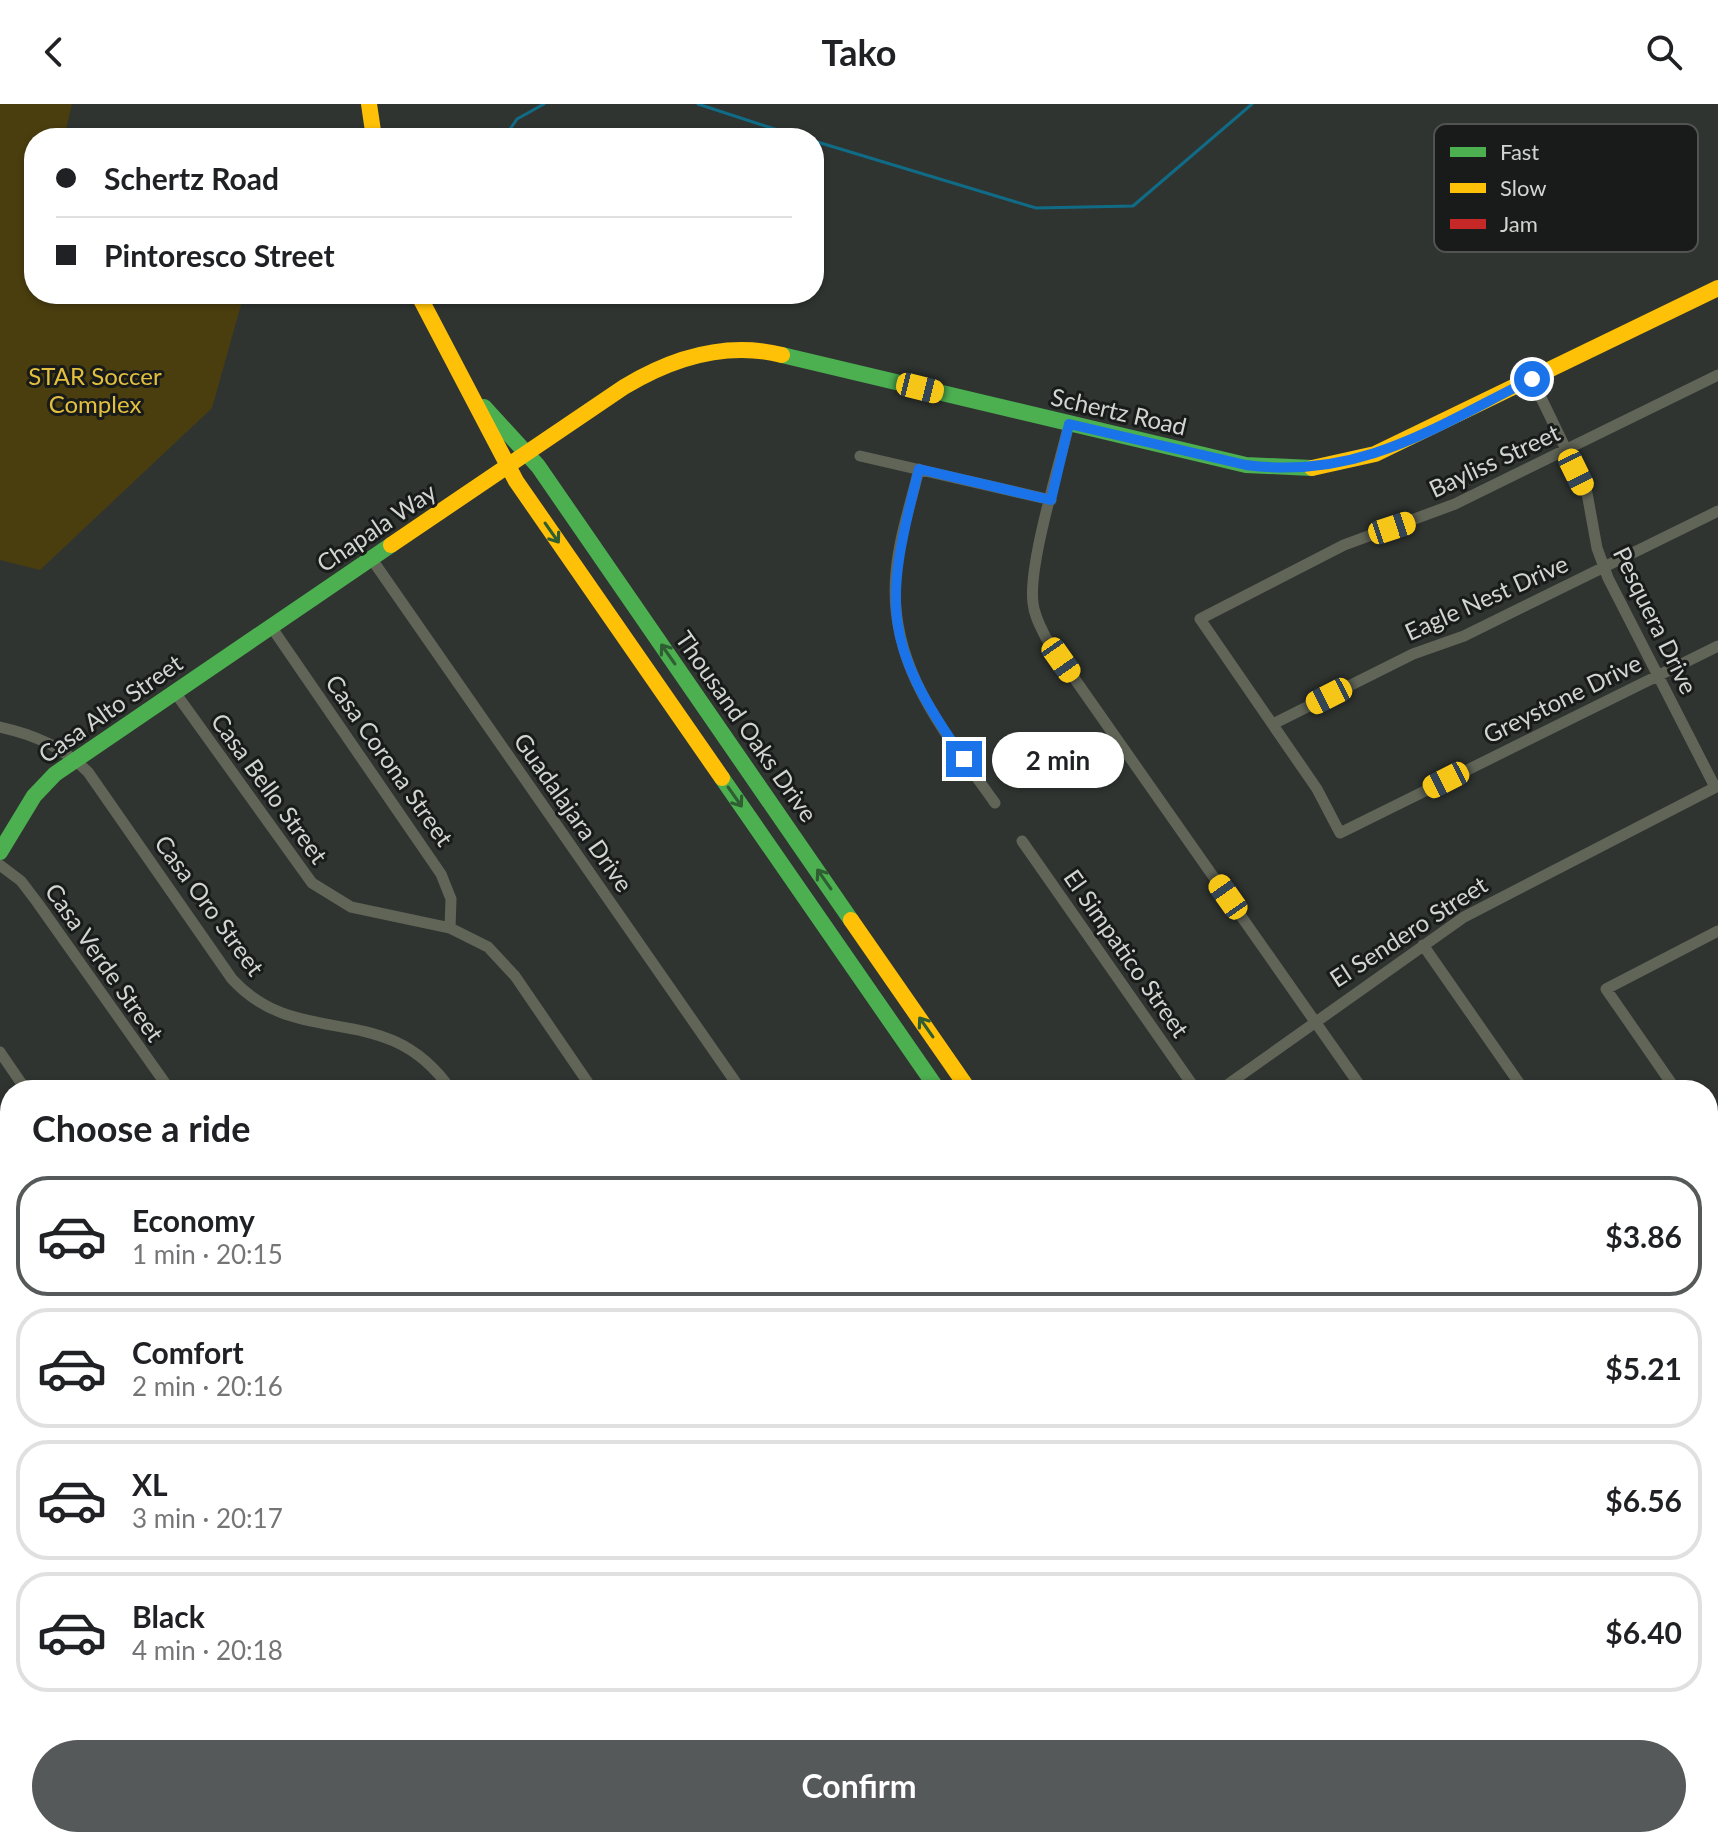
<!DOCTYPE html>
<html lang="en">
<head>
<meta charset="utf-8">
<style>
  :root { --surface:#fff; --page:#f6f6f6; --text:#202124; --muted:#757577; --line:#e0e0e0; --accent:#565959 }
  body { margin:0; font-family:Lato,sans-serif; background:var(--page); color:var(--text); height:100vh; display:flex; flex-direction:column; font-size:30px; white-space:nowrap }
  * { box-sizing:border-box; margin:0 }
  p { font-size:26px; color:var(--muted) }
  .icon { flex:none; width:44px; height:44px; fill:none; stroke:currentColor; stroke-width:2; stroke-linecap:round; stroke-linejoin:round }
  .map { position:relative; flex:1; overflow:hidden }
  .panel { position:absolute; left:0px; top:976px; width:1718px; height:768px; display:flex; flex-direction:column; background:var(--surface); border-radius:32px 32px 0 0; box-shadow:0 2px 6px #0004 }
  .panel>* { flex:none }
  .guide { position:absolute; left:24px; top:24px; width:800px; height:176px; border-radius:32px; box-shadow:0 2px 6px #0004; display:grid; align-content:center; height:176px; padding:0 32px; background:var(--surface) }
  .end { position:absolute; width:36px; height:36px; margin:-18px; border:10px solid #1a73e8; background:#fff; box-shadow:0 0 0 4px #fff }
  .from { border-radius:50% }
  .bubble { position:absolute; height:56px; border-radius:28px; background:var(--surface); box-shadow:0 2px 6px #0004; font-size:26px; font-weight:700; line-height:56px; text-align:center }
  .car { position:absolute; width:24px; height:48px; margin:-24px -12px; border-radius:10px; box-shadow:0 0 6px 2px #0007; background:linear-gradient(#f5c518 24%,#345 0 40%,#f5c518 0 76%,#345 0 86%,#f5c518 0) }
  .guide b { display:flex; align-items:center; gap:28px; height:76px; font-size:30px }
  .guide b+b { border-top:2px solid var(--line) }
  .guide i { width:20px; height:20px; background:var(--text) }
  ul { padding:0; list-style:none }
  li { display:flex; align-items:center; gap:24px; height:120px; margin:0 16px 12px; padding:0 16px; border:4px solid var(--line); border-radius:32px }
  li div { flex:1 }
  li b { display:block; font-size:30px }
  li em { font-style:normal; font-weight:700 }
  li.active { border-color:var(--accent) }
  li>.icon { width:72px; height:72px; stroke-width:1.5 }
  h2 { padding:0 32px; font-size:36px; line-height:96px }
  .button { display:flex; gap:16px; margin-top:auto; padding:16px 32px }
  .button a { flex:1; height:92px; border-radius:48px; background:var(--accent); color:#fff; font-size:32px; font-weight:700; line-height:92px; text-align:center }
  header { display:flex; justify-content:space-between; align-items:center; height:104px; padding:0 32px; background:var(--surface); font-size:36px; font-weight:700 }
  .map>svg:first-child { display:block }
</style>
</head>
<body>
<header><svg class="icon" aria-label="back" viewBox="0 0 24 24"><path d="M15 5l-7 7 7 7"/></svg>Tako<svg class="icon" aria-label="search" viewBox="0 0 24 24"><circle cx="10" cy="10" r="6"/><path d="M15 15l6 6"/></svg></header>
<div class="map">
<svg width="1718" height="1744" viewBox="0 0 1718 1744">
  <rect width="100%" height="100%" fill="#2f3431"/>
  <path fill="#4a3e0f" d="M0,0H72L64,34H34V190H244L212,304L40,466L0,456Z"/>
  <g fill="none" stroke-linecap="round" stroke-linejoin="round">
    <path stroke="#106c86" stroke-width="3" d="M698,0L802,34
      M504,34L517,15L544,0
      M814,37L1036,104L1133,102L1252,0
      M0,1476L10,1490
      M836,1734L849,1744
      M1376,1744L1394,1734"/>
    <path stroke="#606558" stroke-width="11" d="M1718,271L1455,400L1344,441L1200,515L1317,685L1340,729L1718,542
      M1532,275L1587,389L1597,444L1608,474L1715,683
      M1069,320C1059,362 1028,461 1033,499C1034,511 1040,522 1046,534L1363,986
      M860,352L1051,396
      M919,365C911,399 899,433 896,468C887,561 944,627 995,699
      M371,454L741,986
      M270,521L441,770L451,795L450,824
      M174,587L312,779L351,803L450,824L488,843L515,872L593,986
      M1273,620L1413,550L1464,532L1718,407
      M0,623C36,631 62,643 88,668L232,875C300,949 386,892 451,986
      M1022,737L1196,986
      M0,761L21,777L37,798L170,986
      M1423,841L1524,986
      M0,948L26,986
      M1220,986L1464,813L1718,682
      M1676,986L1606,885L1718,827
      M1708,1032L1718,1046
      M1708,1250L1718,1264
      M0,1288L10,1281
      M0,1316L10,1330
      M1708,1410L1718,1403
      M1708,1497L1718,1522
      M0,1592L10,1606
      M99,1734L106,1744
      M289,1734L296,1744
      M438,1734L445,1744
      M584,1734L591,1744
      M733,1734L740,1744
      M940,1734L955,1744
      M250,1744L265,1734
      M1008,1744L1034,1734"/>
    <path stroke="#4caf50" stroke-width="16" d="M782,251L1246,361L1312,364
      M484,303L538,362L851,816
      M722,674L938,986
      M0,748L34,692L55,670L391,441
      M1459,1734L1464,1744"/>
    <path stroke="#ffc107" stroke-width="16" d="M369,0L374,34
      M418,190L516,377L722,674
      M1312,364L1375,350L1718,184
      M391,441L624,283C672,254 726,237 782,251
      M851,816L969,986
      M0,1446L10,1461
      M198,1734L205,1744"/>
    <path stroke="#c62828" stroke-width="16" d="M0,1715L10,1712
      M1428,1734L1433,1744"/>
  </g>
  <defs><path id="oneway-shaft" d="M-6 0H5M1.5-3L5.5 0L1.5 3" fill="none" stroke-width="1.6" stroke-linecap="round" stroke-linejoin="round" transform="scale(2)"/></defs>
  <g stroke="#2f5e32">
    <use href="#oneway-shaft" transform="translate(552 429) rotate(55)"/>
    <use href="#oneway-shaft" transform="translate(668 550) rotate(-125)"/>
    <use href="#oneway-shaft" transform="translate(735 693) rotate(55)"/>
    <use href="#oneway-shaft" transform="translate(824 775) rotate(-125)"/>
    <use href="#oneway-shaft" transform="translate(926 923) rotate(-125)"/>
  </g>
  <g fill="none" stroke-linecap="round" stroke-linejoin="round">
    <path stroke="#1a73e8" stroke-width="10" d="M964,655C881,537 884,502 919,365L1051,396L1069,320L1246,361C1360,376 1435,323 1532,275"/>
  </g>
  <g text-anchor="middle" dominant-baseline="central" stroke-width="6" stroke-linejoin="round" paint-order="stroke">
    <g font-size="24" fill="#e2c03e" stroke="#181b1a">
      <text x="95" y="271">STAR Soccer<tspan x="95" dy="28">Complex</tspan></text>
    </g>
    <g font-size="24" fill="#d1d5d2" stroke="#181b1a">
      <text transform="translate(1119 307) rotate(13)">Schertz Road</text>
      <text transform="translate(1494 356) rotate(-25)">Bayliss Street</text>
      <text transform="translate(376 423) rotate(-34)">Chapala Way</text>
      <text transform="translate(1486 493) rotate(-24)">Eagle Nest Drive</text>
      <text transform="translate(1656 516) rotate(64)">Pesquera Drive</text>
      <text transform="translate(1562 594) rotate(-26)">Greystone Drive</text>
      <text transform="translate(110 604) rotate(-35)">Casa Alto Street</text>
      <text transform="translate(747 622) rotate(55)">Thousand Oaks Drive</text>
      <text transform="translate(390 656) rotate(55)">Casa Corona Street</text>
      <text transform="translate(270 684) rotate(54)">Casa Bello Street</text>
      <text transform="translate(574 708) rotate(55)">Guadalajara Drive</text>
      <text transform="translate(210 801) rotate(54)">Casa Oro Street</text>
      <text transform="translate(1408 827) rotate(-33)">El Sendero Street</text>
      <text transform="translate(1127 849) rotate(55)">El Simpatico Street</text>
      <text transform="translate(105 858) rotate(55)">Casa Verde Street</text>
    </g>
  </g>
  <rect x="1434" y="20" width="264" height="128" rx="12" fill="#181b1a" stroke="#505351" stroke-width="2"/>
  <rect x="1450" y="43" width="36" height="10" fill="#4caf50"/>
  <rect x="1450" y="79" width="36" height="10" fill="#ffc107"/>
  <rect x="1450" y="115" width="36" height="10" fill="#c62828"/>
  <g font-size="22" fill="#d1d5d2">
    <text x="1500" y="56">Fast</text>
    <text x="1500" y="92">Slow</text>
    <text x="1500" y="128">Jam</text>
  </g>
</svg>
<i class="end from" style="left:1532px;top:275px"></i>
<i class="end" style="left:964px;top:655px"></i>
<div class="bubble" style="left:992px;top:628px;width:132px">2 min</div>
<i class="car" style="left:920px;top:284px;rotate:104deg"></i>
<i class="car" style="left:1576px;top:368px;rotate:154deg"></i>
<i class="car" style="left:1392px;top:424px;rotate:72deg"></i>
<i class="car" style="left:1061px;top:556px;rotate:145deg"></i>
<i class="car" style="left:1329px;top:592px;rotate:243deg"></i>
<i class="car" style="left:1446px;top:676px;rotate:243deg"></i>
<i class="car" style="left:1228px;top:793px;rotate:325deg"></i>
<div class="guide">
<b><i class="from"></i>Schertz Road</b>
<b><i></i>Pintoresco Street</b>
</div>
<section class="panel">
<h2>Choose a ride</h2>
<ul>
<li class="active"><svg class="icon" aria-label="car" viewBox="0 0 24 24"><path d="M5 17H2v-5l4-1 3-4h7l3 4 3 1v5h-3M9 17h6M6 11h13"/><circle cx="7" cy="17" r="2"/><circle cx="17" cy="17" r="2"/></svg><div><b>Economy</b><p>1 min · 20:15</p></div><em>$3.86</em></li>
<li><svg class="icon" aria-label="car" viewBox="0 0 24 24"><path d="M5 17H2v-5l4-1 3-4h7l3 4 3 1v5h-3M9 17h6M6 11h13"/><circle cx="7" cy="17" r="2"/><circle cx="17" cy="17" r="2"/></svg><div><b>Comfort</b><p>2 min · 20:16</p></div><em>$5.21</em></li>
<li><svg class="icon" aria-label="car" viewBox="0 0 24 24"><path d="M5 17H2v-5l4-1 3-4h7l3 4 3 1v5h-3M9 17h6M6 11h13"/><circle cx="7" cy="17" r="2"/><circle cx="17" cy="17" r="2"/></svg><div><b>XL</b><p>3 min · 20:17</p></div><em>$6.56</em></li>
<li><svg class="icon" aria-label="car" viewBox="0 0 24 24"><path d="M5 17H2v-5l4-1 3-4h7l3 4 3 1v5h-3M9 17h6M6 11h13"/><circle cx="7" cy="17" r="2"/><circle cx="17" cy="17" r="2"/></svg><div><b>Black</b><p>4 min · 20:18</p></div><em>$6.40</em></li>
</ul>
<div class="button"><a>Confirm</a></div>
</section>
</div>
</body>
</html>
